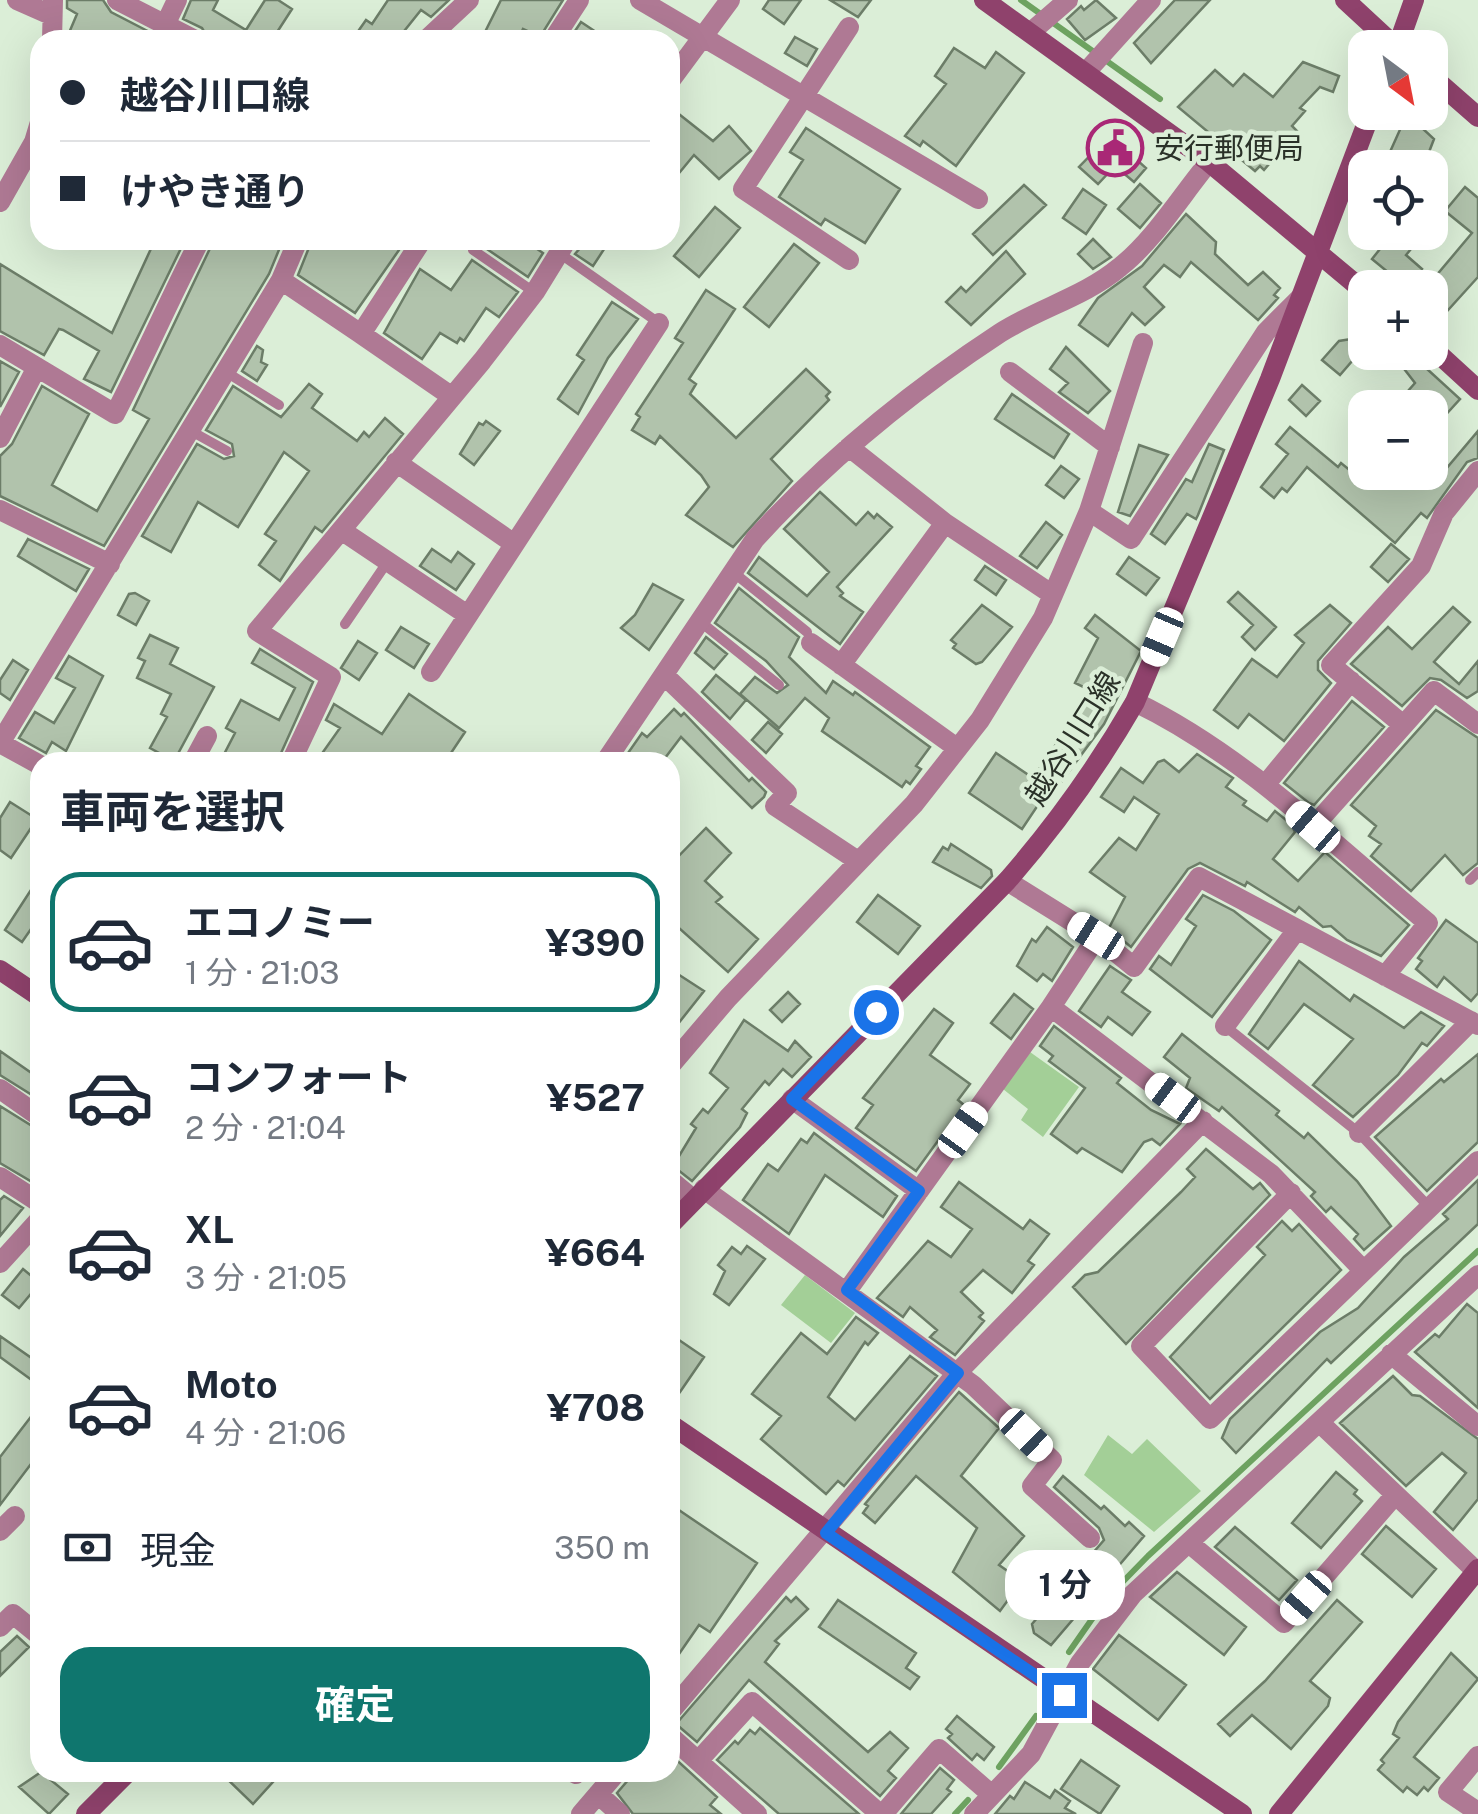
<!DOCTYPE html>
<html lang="ja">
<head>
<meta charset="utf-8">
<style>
  :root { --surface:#fff; --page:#f2f2f3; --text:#1f2937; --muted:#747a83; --line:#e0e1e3; --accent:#0f766e }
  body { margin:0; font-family:"Public Sans","Noto Sans JP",sans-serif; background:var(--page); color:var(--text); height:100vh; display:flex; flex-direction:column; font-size:38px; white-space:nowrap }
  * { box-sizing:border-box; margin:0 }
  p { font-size:32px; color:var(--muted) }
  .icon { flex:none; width:55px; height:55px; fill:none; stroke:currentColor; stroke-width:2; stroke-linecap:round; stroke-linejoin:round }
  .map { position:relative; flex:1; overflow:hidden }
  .sheet { position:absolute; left:30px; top:752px; width:650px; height:1030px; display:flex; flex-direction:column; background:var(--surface); border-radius:30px; box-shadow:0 10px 40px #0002 }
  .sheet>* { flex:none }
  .hud { position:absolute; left:30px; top:30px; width:650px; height:220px; border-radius:30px; box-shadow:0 10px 40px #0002; display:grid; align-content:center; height:220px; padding:0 30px; background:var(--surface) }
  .needle { width:65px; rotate:148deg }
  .buttons { position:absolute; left:1348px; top:30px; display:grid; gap:20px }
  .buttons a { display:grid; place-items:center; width:100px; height:100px; border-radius:20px; background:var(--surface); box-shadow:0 10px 40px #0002; font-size:50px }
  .end { position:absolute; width:45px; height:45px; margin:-22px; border:12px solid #1a73e8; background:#fff; box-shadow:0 0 0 5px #fff }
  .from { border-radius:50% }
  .bubble { position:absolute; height:70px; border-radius:30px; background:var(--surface); box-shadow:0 10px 40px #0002; font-size:32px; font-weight:700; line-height:70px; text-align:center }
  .car { position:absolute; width:30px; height:60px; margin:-30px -15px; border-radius:12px; box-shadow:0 0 8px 2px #0007; background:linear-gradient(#fff 24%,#345 0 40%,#fff 0 76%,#345 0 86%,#fff 0) }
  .hud b { display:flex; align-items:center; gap:35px; height:95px; font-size:38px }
  .hud b+b { border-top:2px solid var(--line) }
  .hud i { width:25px; height:25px; background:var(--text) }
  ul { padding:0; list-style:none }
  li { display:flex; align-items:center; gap:30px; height:140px; margin:0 20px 15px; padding:0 10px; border:5px solid transparent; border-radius:30px }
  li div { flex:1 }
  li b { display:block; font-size:38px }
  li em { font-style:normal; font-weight:700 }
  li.selected { border-color:var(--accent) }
  li>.icon { width:90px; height:90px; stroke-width:1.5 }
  h2 { padding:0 30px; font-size:45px; line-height:120px }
  .pay { display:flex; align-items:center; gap:25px; height:110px; padding:0 30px; font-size:38px }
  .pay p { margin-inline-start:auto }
  .cta { display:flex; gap:20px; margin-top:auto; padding:20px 30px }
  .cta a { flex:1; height:115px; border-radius:30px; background:var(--accent); color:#fff; font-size:40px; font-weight:700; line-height:115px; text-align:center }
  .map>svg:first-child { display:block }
</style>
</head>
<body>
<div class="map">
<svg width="1478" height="1814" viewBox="0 0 1478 1814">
  <rect width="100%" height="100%" fill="#dbeed7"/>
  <path fill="#a3cf97" d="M1030,1052L1079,1087L1043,1137L1021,1120L1028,1109L1003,1089Z
    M805,1275L855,1313L831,1343L781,1305Z
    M1108,1435L1132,1454L1147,1439L1201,1491L1154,1532L1084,1475Z"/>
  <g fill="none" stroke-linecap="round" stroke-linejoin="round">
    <path stroke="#6da260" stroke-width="6" d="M1021,0L1160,99
      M1069,1652L1106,1599L1148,1556L1478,1251
      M999,1767L1036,1716
      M955,1814L968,1800"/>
  </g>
  <path fill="#b1c3ac" stroke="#6c7d68" stroke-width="2.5" d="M67,0H103L111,12L165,40H66L77,14L67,8Z
    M191,0H218L213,10L246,30L265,0H278L292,9L272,40H209L202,28L183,19Z
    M388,0H449L431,17L421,10L397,40H352L366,20L372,24Z
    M501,0H563L540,37L523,29L518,40H481Z
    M769,0H801L784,24L763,9Z
    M830,0H871L858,17Z
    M1096,0L1116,18L1085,40L1067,19L1081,6L1084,10Z
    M1175,0H1210L1151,63L1134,43Z
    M581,22L608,40H575L571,37Z
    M795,37L817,49L807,66L785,53Z
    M954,48L985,68L996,52L1024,73L956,166L923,141L920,146L905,136L946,84L935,76Z
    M1303,62L1339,76L1333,92L1320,87L1300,108L1305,111L1292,126L1297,131L1264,170L1260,166L1255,171L1178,107L1215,70L1233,86L1244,74L1273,97Z
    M670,107L713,141L729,126L751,151L719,179L694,155L670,184Z
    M1407,114L1434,139L1424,165L1397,168L1385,163Z
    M1119,126L1132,137L1126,143L1132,148L1128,152L1146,168L1134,182L1115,166L1098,184L1079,167Z
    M806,128L900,189L865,243L825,219L821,225L779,197L803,160L790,152Z
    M1140,184L1161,203L1140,228L1118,209Z
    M1024,185L1046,205L993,255L973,234Z
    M1465,187L1478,198V277L1430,330V283L1472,233L1445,211Z
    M1083,189L1106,205L1086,234L1063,218Z
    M715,207L740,228L699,277L674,256Z
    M1186,214L1216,242L1215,254L1248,285L1263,272L1280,288L1274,295L1278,298L1258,320L1191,262L1180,277L1164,265L1144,287L1164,307L1145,325L1132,313L1108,346L1079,325L1098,298L1142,266Z
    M1385,233L1389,236L1392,233L1411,249L1406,255L1422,269L1407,288L1391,280L1394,277L1372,259L1380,249L1375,245Z
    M1093,239L1111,257L1093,269L1078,254Z
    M155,240H185L111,392L84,379L99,351L63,330L59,329L44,355L0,331V264L112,333Z
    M214,240H283L269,274L104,546L0,496V456L12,444L42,386L89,414L52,485L97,511L149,419L133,410Z
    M312,240H406L355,313L298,275Z
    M485,240H524L543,253L528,277L481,245Z
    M587,240H610L593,266L575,254Z
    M794,244L819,263L769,327L744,307Z
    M1006,251L1025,274L971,325L946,302L961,287L966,292Z
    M472,260L518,292L499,317L486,308L464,341L460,338L457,343L440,333L422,359L384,333L420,269L451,290Z
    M706,290L735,309L689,379L696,384L690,394L736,438L806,369L830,392L826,396L829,400L771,459L792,481L733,547L686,515L709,487L701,475L660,436L655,444L632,430L640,417L636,414L683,343L675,338Z
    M612,302L638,319L608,358L578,414L558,399L584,360L577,355Z
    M1357,338L1365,346L1340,375L1322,360L1339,341Z
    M257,346L263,350L261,362L267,365L257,381L242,371Z
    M1066,347L1110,391L1088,413L1059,392L1068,383L1050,369Z
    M1415,358L1460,399L1441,420L1430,408H1393L1415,383L1405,370Z
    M0,361L19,372L0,407Z
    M309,384L322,394L312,408L357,441L364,432L369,437L385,418L403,434L322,532L315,527L280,581L259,565L276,541L265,534L309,471L284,452L238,527L198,502L171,552L142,536L197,444L224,459L234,456L232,444L206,430L233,386L281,417Z
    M1302,385L1320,401L1306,416L1289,400Z
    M1012,394L1069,434L1054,458L995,419Z
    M486,421L500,431L474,465L460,454L479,423L483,425Z
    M1290,427L1338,467L1341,463L1352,472H1435L1440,476L1478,431V458L1467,462L1427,518L1421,513L1395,543L1307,467L1287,492L1282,488L1274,498L1261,487L1288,454L1276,444Z
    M1209,444L1224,450L1198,515L1196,519L1187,514L1165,544L1151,534L1186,479L1192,482Z
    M1139,445L1168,455L1130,516L1118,512Z
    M1061,466L1079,479L1064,498L1046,485Z
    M820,492L856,525L868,512L874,518L877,514L892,527L837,587L843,593L840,596L863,612L840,644L748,573L759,557L807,596L829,572L784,529Z
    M1046,522L1062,535L1037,568L1020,556Z
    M28,539L89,569L76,591L18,556Z
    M1391,544L1409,559L1388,582L1371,567Z
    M432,549L451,562L458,552L474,564L456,590L420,566Z
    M1129,557L1159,578L1146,595L1117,574Z
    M985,566L1006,580L996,595L975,580Z
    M653,584L683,600L649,650L621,628L635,615Z
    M739,588L799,637L789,657L826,693L833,681L853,695L855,692L930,747L916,766L921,769L910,784L906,781L902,787L822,731L829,718L805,698L779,728L740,694L755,677L777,693L788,685L766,661L715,623Z
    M1238,592L1276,627L1255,650L1242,637L1253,625L1228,602Z
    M135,593L149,601L136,625L118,615L129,594Z
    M982,605L1012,627L982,662L976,664L953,648L956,644L951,640Z
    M1330,605L1351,623L1318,661V670L1331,683L1284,741L1249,714L1238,728L1214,710L1252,659L1277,677L1304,643L1295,635Z
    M1453,607L1470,622L1434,662L1459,684L1478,661V691L1467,698L1441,680L1430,678L1402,706L1351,664L1388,627L1412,649Z
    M1095,615L1141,651L1104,724L1062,781L1056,778L1022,829L969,793L996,753L1033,778L1092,691L1075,683L1098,638L1085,628Z
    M401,627L429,644L414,668L386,650Z
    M150,635L178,648L170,664L214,687L174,761L150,748L167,717L161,714L171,694L137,678L145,661L138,658Z
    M706,637L727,654L714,669L695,653Z
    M358,641L377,653L359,680L341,668Z
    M260,649L313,682L277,762H220L235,733L226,728L241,700L279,720L295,688L252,663Z
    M69,656L103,676L66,751L52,742L46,753L19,738L35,712L54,723L75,688L56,678Z
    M13,660L28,670L10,700L0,693V680Z
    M716,675L746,700L730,719L702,692Z
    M409,694L465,732L445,762H316L340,728L326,720L334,704L382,734Z
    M1352,701L1384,727L1314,805L1309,803L1284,783Z
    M674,709L681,716L684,713L749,781L752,778L766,792L764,797L752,808L681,737L662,762H629L633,756L628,753L642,733L647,737Z
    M1436,710L1478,738V863L1463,875L1445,855L1411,891L1371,856L1381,844L1369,836L1376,826L1351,805Z
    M768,722L782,734L766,753L752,740Z
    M1197,754L1233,778L1226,787L1246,801L1243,805L1267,821L1275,811L1291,824L1295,832L1273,859L1298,881L1325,852L1409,925L1381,956L1347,940L1331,926L1323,927L1299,907L1295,912L1247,882L1245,886L1200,863L1188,869L1131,947L1113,932L1109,928L1125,897L1090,872L1119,838L1136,850L1159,814L1134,797L1124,812L1101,797L1121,768L1143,783L1158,762L1164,760L1179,772Z
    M10,802L37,819L11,858L0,850V818Z
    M706,828L731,853L705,881L722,897L716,902L758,939L728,972L670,920V865Z
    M951,844L991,870L992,876L981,888L933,862L943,847L948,850Z
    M40,876V916L22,942L5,930Z
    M878,895L920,926L898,954L857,922Z
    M1203,895L1234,911L1271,940L1212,1017L1150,969L1159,956L1171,965L1196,926L1186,919Z
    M1446,920L1478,943V993L1471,1001L1444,977L1437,987L1416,969L1422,961L1418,958Z
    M1047,927L1073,947L1052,981L1043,974L1037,981L1017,966L1032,939L1036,942Z
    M1299,961L1350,1001L1354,995L1404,1028L1421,1012L1444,1026L1427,1046L1422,1043L1398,1075L1353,1117L1313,1085L1353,1039L1304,1004L1268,1049L1249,1034Z
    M1110,966L1131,980L1122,992L1150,1012L1132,1035L1108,1017L1101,1027L1079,1011Z
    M670,969L704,991L670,1034Z
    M788,992L800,1004L782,1022L770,1010Z
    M1014,994L1033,1009L1011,1039L991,1023Z
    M934,1009L953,1023L930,1055L970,1084L958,1100L964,1105L916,1171L856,1128L873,1105L863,1098Z
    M744,1020L788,1051L795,1041L811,1057L792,1077L783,1069L769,1085L765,1081L742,1109L747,1113L740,1127L692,1181L673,1166L696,1128L691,1124L703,1109L708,1113L728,1088L710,1073Z
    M1054,1026L1121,1078L1117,1083L1151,1110L1180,1124L1160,1145L1152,1139L1144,1142L1122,1172L1082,1148L1077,1153L1051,1134L1085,1088L1049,1061L1053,1056L1040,1046Z
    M1182,1034L1279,1111L1276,1115L1304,1138L1308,1133L1357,1181L1391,1226L1364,1250L1354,1239L1358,1234L1331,1207L1326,1212L1311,1196L1315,1192L1222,1107L1219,1111L1186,1088L1190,1078L1164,1057Z
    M0,1051L40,1079V1100L0,1075Z
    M1478,1054V1142L1427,1191L1375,1137L1441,1079L1444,1082Z
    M0,1106L40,1131L39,1186L0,1163Z
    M814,1133L897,1196L883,1217L825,1175L789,1234L743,1200L768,1164L778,1171L801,1139L807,1143Z
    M1206,1149L1253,1189L1260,1183L1270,1195L1126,1344L1073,1287L1085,1275L1098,1272L1181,1192L1195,1177L1187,1169Z
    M1478,1180V1224L1331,1363L1327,1359L1236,1453L1222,1438L1230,1419L1320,1332L1358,1308L1404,1257L1448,1219L1443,1214Z
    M959,1182L1023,1229L1030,1220L1049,1234L1028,1261L1034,1265L1012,1293L983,1270L961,1292L983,1313L979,1317L984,1321L955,1355L930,1337L937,1330L910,1307L903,1317L877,1298L928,1241L951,1257L972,1229L941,1207Z
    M4,1196L23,1208L0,1236V1200Z
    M1282,1221L1292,1231L1299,1224L1341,1270L1210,1399L1170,1357L1265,1255L1257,1247Z
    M747,1246L765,1259L729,1305L714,1294L725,1271L718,1265L732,1247L741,1254Z
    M23,1269L40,1283L19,1308L2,1295Z
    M1467,1304L1478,1313V1408L1415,1352L1435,1334L1439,1337Z
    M856,1317L878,1333L868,1345L865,1342L828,1397L855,1420L910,1356L937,1376L844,1486L838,1481L826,1494L761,1439L781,1416L752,1394L801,1333L827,1354Z
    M0,1336L40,1364V1386L0,1357Z
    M679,1340L704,1357L680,1392L670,1385V1353Z
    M1393,1376L1412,1395L1420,1396L1478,1439V1499L1453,1530L1434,1512L1466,1473L1442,1453L1406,1486L1340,1423Z
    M959,1392L999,1428L961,1476L1024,1536L999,1565L1022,1581L1000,1611L953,1572L977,1528L916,1476L875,1523L863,1513L868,1506L865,1504Z
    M40,1405V1452L0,1505V1457Z
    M1336,1472L1357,1490L1354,1494L1362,1501L1321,1548L1292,1523Z
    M1063,1476L1101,1509L1104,1506L1125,1526L1129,1522L1144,1536L1051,1645L1034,1633L1032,1624L1104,1540L1099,1528L1054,1487Z
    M670,1504L757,1563L710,1632L699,1625L670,1667Z
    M1386,1526L1436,1569L1412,1597L1362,1554Z
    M1235,1527L1297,1580L1279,1600L1215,1547Z
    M1177,1572L1246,1627L1224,1655L1150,1597Z
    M786,1597L791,1602L796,1597L808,1609L775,1641L779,1644L765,1662L868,1752L890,1732L908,1748L888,1771L896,1778L880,1796L749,1680L697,1742L676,1724Z
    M838,1600L916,1653L906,1668L919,1677L910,1689L819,1627Z
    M1337,1600L1362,1622L1310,1681L1330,1698L1328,1706L1291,1749L1252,1715L1230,1736L1218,1724L1265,1681Z
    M1119,1635L1186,1685L1158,1720L1093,1669Z
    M17,1636L29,1647L0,1676V1652Z
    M1451,1653L1478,1679L1414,1757L1439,1778L1428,1791L1424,1787L1417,1795L1407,1787L1403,1792L1378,1770L1384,1763L1381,1760L1399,1738L1393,1734L1398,1722Z
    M957,1716L994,1747L984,1760L977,1754L972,1760L948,1738L952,1734L946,1729Z
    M760,1728L859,1814H779L717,1760L735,1741L738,1744L750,1730L755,1734Z
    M670,1754L717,1797L710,1805L721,1814H633L617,1793L635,1772H670Z
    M1081,1760L1119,1786L1100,1814L1061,1789Z
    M940,1768L954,1780L947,1789L951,1792L931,1814H901Z
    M41,1772L68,1794L49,1814L19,1787Z
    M220,1772H282L253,1804Z
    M1025,1782L1050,1798L1055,1790L1070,1801L1065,1808L1076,1814H995L1010,1796L1014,1799Z"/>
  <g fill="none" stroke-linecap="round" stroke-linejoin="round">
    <path stroke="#af7994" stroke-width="10" d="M473,250L534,292
      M559,253L659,323
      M226,372L279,405
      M191,431L227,451
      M733,572L807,632
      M702,623L779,685
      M345,624L388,561
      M1470,880L1478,872
      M1225,1026L1359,1133L1429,1207"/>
    <path stroke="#af7994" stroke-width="20" d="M17,0L51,15
      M117,0L195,40
      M640,0L978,199
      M165,25L177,0
      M849,27L743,189L849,260
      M1031,32L1068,0
      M52,40L53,0
      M426,40L469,0
      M553,40L579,0
      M1086,72L1151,0
      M670,81L730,0
      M0,202L34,142L40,122
      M281,280L361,334L422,240
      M361,334L451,396
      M0,345L115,414C145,356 170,298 200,240
      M1010,372L1110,447
      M0,438L37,367
      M849,447L945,523L1053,595
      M396,462L513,543
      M0,510L110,564
      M1089,511L1143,343
      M341,530L466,614
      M811,643L957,748
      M841,665L945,523
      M431,672L659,323
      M665,676L787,793L775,806L858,861
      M1135,702C1245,755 1335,846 1428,923L1385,976
      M1402,724L1331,665L1421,566L1444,513L1478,471
      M0,743L281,280L298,240
      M0,743L40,765
      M193,762L207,736
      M291,762L331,677L257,631L482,361L535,292L567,240
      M605,762L755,539C828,459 910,392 1000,333C1039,308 1084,297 1120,267C1154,240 1181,196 1209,162
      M1265,785L1351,681
      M1313,827L1434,691L1478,724
      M1007,881L1097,937L1134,967L1199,877L1478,1025
      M1097,937L1051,1007L1271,1174L1362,1269
      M1225,1026L1296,931
      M670,1066L728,998L914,804L980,720L1043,618L1089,511L1131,539L1266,332L1301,297
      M0,1089L40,1117
      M792,1099L919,1191
      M1359,1133L1471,1021
      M0,1177L40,1203
      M670,1180L694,1200
      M704,1189L973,1385L1052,1460L1032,1486L1090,1538
      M1291,1193L1141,1346L1210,1419L1478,1161
      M0,1263L40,1219
      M847,1291L1051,1007
      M1391,1354L1478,1426
      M1319,1422L1476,1571
      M0,1531L15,1516
      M1189,1543L1284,1623L1395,1495
      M0,1627L13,1614L40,1636
      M670,1712L957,1373L1203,1121
      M670,1736L757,1814
      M1478,1756L1448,1792L1478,1812
      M698,1761L752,1702L880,1814
      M575,1772L576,1774
      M598,1794L620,1814
      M581,1814L617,1772
      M883,1814L939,1749L992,1795
      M974,1814L1031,1754L1080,1663L1133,1594L1478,1275"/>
    <path stroke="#8f426c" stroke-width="20" d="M984,0L1209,162L1365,292
      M1345,0L1397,48
      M1397,48L1414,0
      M1430,75L1478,117
      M1430,346L1478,390
      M0,970L40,997
      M670,1225L1007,881C1056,825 1098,766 1135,702L1270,379L1371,112
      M670,1424L1242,1814
      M86,1814L128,1772
      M1279,1814L1478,1569"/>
  </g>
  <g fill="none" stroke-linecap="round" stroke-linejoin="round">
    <path stroke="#1a73e8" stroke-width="12" d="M876,1012L792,1099L919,1191L847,1290L958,1373L826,1533L1064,1695"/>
  </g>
  <defs>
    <g id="civic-ring" transform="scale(2.875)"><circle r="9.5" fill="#dbeed7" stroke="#a92876" stroke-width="1.5"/><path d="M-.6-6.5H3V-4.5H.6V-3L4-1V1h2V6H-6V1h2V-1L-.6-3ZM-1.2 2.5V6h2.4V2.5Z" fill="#a92876"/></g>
  </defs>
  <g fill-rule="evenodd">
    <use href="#civic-ring" x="1115" y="148"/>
  </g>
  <g text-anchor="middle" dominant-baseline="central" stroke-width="9" stroke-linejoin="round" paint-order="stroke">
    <g font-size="30" fill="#2a3128" stroke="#dbeed7" text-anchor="start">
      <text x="1154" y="148">安行郵便局</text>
    </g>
    <g font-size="30" fill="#2a3128" stroke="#dbeed7">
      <text transform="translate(1072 738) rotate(-58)">越谷川口線</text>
    </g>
  </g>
</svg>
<div class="buttons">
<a><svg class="needle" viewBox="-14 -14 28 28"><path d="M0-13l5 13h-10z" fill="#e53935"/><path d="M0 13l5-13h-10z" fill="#747a83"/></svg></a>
<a><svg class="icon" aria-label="locate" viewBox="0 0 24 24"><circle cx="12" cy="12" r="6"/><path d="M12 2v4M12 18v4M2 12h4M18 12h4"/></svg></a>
<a>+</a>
<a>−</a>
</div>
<i class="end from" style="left:876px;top:1012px"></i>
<i class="end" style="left:1064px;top:1695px"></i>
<div class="bubble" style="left:1005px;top:1550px;width:120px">1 分</div>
<i class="car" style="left:1162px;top:637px;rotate:203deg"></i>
<i class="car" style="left:1313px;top:827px;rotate:311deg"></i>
<i class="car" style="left:1096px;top:936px;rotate:302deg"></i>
<i class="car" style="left:1173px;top:1098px;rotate:307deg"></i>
<i class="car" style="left:963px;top:1130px;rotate:36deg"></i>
<i class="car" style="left:1026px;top:1435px;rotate:134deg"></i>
<i class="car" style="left:1306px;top:1598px;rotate:221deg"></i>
<div class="hud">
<b><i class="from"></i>越谷川口線</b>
<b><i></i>けやき通り</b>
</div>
<section class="sheet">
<h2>車両を選択</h2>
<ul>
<li class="selected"><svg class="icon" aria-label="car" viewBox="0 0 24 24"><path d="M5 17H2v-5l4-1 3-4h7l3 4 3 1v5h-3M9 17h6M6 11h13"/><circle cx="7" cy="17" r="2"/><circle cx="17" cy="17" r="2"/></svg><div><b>エコノミー</b><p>1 分 · 21:03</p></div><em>¥390</em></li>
<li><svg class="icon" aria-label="car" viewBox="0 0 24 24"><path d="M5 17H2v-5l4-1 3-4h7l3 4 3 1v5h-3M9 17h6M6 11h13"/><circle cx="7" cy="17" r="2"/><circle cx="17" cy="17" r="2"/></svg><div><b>コンフォート</b><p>2 分 · 21:04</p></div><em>¥527</em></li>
<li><svg class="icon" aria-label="car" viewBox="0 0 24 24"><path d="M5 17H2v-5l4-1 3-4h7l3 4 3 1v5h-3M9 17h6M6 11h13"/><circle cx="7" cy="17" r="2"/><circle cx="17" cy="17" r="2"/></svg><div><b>XL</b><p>3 分 · 21:05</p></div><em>¥664</em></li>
<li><svg class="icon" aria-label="car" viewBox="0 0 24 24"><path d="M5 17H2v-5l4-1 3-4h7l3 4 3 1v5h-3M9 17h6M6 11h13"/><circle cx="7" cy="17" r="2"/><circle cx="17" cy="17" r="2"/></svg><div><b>Moto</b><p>4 分 · 21:06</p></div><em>¥708</em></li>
</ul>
<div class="pay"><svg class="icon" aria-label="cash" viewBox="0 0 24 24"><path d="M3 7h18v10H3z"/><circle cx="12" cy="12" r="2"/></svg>現金<p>350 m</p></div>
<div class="cta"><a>確定</a></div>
</section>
</div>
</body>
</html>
